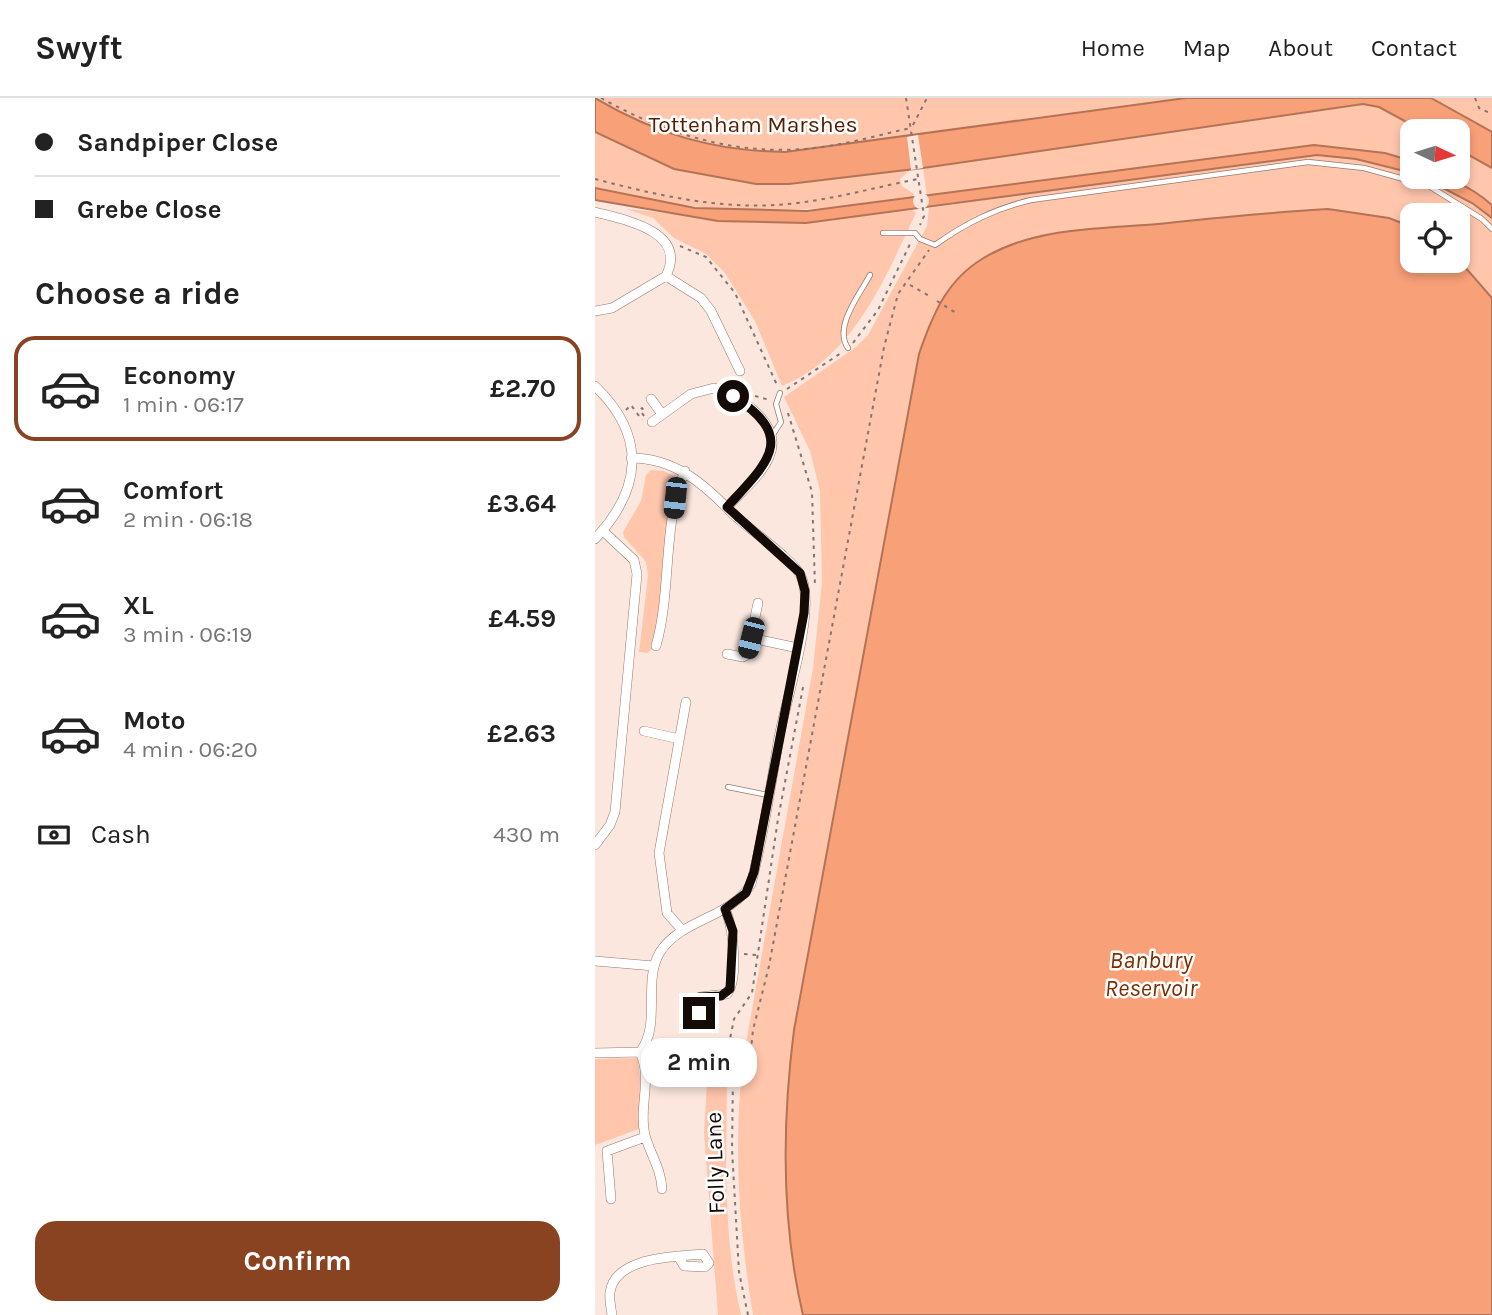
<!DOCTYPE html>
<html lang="en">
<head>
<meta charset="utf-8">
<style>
  :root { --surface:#fff; --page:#f6f6f6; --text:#222; --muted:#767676; --line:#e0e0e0; --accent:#8a4320 }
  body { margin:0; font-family:Karla,sans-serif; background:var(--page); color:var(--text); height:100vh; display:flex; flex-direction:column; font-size:26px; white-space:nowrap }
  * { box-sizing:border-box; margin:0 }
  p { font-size:23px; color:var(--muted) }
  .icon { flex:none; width:38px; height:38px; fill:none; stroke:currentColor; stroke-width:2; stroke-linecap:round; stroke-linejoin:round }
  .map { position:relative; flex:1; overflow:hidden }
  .details { display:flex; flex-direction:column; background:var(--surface); width:595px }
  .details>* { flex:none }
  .top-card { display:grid; align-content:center; height:154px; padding:0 35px; background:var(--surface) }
  .needle { width:46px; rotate:94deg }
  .tools { position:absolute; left:805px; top:21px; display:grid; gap:14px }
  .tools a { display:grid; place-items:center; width:70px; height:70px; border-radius:14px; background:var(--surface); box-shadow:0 4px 10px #0003; font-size:35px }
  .end { position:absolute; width:32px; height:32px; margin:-16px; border:9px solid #140a06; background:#fff; box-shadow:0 0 0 4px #fff }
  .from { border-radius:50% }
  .bubble { position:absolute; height:49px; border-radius:21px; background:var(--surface); box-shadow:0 4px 10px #0003; font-size:23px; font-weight:700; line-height:49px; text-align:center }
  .car { position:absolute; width:21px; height:42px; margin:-21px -10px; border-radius:9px; box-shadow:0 0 5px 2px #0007; background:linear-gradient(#222 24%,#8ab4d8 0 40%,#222 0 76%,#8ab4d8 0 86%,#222 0) }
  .top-card b { display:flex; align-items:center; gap:24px; height:66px; font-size:26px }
  .top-card b+b { border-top:2px solid var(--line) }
  .top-card i { width:18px; height:18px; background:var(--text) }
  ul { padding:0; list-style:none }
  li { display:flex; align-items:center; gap:21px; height:105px; margin:0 14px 10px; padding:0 21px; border:4px solid transparent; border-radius:21px }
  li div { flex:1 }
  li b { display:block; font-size:26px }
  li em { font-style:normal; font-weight:700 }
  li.active { border-color:var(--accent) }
  li>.icon { width:63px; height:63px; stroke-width:1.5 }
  h2 { padding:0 35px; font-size:32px; line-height:84px }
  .pay { display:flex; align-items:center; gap:18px; height:77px; padding:0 35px; font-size:26px }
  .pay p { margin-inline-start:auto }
  .action { display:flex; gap:14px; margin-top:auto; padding:14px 35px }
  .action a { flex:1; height:80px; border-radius:21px; background:var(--accent); color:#fff; font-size:28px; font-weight:700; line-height:80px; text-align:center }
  header { display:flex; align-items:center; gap:42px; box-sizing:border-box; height:98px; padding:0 35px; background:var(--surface); border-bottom:2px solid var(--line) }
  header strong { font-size:33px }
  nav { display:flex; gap:38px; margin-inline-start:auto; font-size:24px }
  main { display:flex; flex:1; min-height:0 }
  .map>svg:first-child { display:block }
</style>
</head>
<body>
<header>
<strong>Swyft</strong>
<nav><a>Home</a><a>Map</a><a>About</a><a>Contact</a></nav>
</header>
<main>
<section class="details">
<div class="top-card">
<b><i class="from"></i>Sandpiper Close</b>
<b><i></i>Grebe Close</b>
</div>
<h2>Choose a ride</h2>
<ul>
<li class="active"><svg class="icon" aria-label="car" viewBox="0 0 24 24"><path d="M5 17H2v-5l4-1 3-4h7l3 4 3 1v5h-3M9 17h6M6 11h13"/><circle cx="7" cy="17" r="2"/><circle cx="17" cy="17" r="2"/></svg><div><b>Economy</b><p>1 min · 06:17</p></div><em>£2.70</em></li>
<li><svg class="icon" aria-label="car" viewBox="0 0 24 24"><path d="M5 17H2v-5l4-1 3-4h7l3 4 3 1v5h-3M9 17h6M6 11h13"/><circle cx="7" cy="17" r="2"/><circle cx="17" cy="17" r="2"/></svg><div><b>Comfort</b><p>2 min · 06:18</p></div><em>£3.64</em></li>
<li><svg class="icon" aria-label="car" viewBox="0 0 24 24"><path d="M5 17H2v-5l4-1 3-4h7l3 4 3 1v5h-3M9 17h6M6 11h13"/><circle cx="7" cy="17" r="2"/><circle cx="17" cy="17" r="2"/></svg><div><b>XL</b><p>3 min · 06:19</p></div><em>£4.59</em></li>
<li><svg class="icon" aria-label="car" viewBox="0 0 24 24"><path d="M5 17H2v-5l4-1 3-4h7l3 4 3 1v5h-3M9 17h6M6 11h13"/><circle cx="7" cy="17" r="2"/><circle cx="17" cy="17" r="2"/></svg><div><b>Moto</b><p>4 min · 06:20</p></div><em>£2.63</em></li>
</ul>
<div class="pay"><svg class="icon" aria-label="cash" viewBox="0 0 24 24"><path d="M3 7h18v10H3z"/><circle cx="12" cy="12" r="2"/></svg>Cash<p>430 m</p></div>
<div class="action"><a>Confirm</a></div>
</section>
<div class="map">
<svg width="897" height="1217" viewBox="0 0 897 1217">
  <rect width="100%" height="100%" fill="#fbe7de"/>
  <path fill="#ffc6ac" d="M0,0H591L190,54C118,53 61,36 0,0Z
    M836,0H897V34L841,3Z
    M768,6L784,9L828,33H817V63L790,55L719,47L332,98L328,70Z
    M0,34L79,71L161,86H194L315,72L305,81L307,88L319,96L317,100C209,116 106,119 0,90Z
    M863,51L897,70V107L851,79H863Z
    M722,57L761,61L810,72L817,75V79L842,84L897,120V200L863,161V117H817V129C777,114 737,111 694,113L360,183L338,216L324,256L199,932L193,985L190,1053L208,1217H158C144,1133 138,1047 148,962L218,570L227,484L225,393L215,353L189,299L261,249L273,237L332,128L334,110L672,61Z
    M31,111L171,125H211L317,112L321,115C290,180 259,259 187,288L160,223L130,175L111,156L79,140L58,120Z
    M56,372L69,373L86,382L61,548L52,555L44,554L53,478L51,464L29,439L28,434L46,403L51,377Z
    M43,960L46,990L44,1031L0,1047V961Z
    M108,965L120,967L132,981C131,1060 128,1140 146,1217H123L109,1035L112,983L105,972Z"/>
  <path fill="#f8a078" stroke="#b47356" stroke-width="2" d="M0,0C61,36 118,53 190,54L591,0H836L897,34V70L863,51V33H828L784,9L768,6L328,70L194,86H161L79,71L0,34Z
    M719,47L790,55L817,63V75L761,61L722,57L211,125L123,123L0,102V90L100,110L212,113Z
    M827,79C856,79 875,88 897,107V120L877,105Z
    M733,111L794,120L817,129V163L863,161L897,200V1217H208C186,1124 187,1026 199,932L324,256C337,218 351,183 387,161C438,129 505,131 563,126C620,120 676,114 733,111Z"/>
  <path fill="#fbe7de" d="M323,37L328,70L316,72L312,39Z
    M318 103a8 8 0 1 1 16 0a8 8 0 1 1-16 0Z"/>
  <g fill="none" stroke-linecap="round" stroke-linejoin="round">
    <g stroke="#96796c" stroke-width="6">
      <path id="service" d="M288,135H320L325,141L340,147C371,125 399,111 436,102L713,64L769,70L834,88L887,121L897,131
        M253,250C238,229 265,196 275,177
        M177,338L186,324L181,306L185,295
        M133,689L173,697
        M46,954L67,950"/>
    </g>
    <g stroke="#96796c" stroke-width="10">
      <path id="minor" d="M0,114C30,122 93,133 71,178L17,210L0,213
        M71,178L106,200L116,213L145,273
        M0,288C52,338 47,391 0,441
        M56,301L67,316
        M57,324L96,296L119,290C145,298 189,326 174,359C166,378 146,394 132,409
        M36,360C79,360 108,385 136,414C152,430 199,462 206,478C222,513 189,606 183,645C175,692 168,741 156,786C135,821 87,820 65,854C47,884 67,926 45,954
        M156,540L203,550
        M61,548C77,492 67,425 90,373
        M132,556L148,559L152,557L163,505
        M49,633L84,641
        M0,747L15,727L20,714L42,476L39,462L8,433
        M87,832L72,815L64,755L91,604
        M0,863L59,868
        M104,915L105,899L132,896C144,880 138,828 130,811
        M45,954C58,982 43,1009 50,1037C55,1056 66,1070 67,1091
        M0,955L45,954
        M16,1101L12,1053L50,1039
        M17,1217C16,1210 14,1201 15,1194C21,1158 80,1159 108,1156L114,1165L110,1169L89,1168L83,1158"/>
    </g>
    <path stroke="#83756e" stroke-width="2" stroke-dasharray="3.5 5" stroke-linecap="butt" d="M6,0C74,38 148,60 227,49C257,45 287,36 316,30
      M311,0L329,118L325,127
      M880,0L884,10L897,16
      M318,27L332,0
      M0,81C65,98 134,114 202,105C243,100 282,89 323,81
      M85,148L111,159L140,195L182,287
      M315,187L336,199
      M342,203L361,215
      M258,245L283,212L316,144
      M192,291L246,255
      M160,298L175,302
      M31,312L36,307L47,322
      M193,315L217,394L220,488
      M49,318L45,312L47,310L50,314
      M149,856L161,857
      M74,947L90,949
      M75,950L99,951L130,961
      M154,971L158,932L174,868L289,249L303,196L334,152
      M153,1217L144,1174L137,1051L138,980L131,961L139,921L157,895L183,721L209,584"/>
    <use href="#service" stroke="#fff" stroke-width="4.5"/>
    <use href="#minor" stroke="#fff" stroke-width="9"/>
  </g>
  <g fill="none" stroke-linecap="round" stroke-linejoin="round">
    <path stroke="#140a06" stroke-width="9" d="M104,915L105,899L126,898L135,891L138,833L130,811L151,795L159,774L209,515L210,493L205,475L132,409C173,364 203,340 138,298"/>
  </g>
  <g text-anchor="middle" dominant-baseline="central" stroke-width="5" stroke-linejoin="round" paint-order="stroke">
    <g font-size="23" fill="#531d00" stroke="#fff">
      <text x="158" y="26">Tottenham Marshes</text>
    </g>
    <g font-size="23" fill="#140a06" stroke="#fff">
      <text transform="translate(120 1065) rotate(-92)">Folly Lane</text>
    </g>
    <g font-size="24" font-style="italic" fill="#7b2f00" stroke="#fff">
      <text x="556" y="862">Banbury<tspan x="556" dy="28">Reservoir</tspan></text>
    </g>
  </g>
</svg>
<div class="tools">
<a><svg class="needle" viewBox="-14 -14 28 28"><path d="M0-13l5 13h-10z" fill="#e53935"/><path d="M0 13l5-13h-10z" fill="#767676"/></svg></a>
<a><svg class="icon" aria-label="locate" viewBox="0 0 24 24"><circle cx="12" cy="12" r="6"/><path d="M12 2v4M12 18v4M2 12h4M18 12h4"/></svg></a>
</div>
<i class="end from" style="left:138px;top:298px"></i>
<i class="end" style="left:104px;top:915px"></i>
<div class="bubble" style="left:46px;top:940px;width:116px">2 min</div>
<i class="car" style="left:80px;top:400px;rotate:186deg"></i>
<i class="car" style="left:156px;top:540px;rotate:194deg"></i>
</div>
</main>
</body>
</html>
